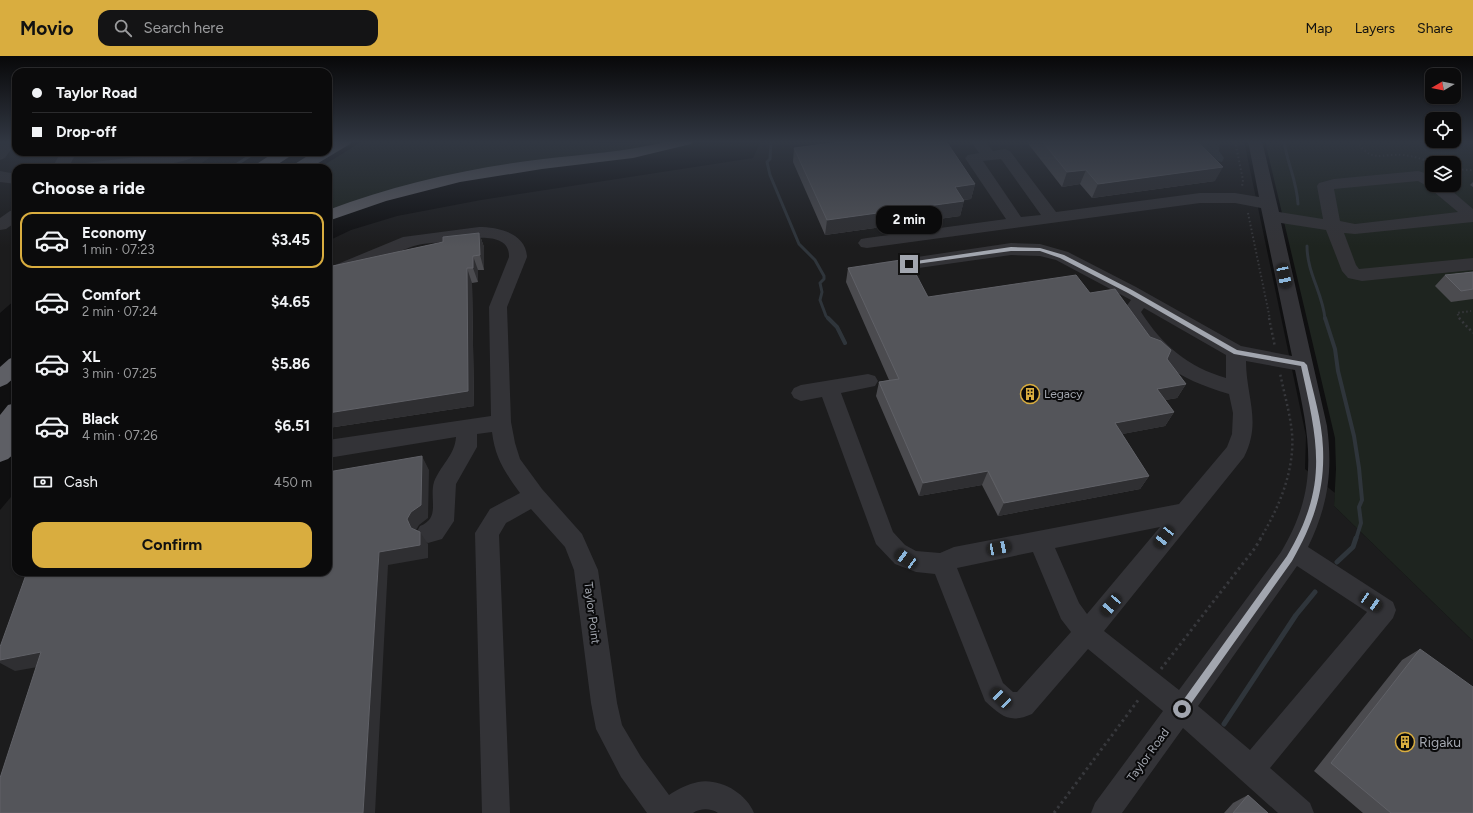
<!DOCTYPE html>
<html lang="en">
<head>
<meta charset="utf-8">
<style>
  :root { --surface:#0b0b0c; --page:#141415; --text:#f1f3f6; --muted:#9a9b9d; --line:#2b2b2d; --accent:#d9ad3f }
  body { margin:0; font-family:Figtree,sans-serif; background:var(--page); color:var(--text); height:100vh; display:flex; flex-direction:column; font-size:15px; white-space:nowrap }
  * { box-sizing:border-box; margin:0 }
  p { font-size:13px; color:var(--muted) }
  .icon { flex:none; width:22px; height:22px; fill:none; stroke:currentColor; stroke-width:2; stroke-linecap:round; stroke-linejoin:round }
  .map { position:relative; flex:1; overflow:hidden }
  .sheet { position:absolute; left:12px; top:108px; width:320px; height:412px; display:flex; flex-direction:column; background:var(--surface); border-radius:12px; box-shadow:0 1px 3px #0004,0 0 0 1px var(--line) }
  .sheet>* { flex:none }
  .banner { position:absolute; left:12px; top:12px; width:320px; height:88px; border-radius:12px; box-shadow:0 1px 3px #0004,0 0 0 1px var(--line); display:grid; align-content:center; height:88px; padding:0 20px; background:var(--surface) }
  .needle { width:26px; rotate:260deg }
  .controls { position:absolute; left:1425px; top:12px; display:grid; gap:8px }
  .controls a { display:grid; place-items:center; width:36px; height:36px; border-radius:8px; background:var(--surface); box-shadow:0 1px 3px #0004,0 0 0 1px var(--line); font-size:20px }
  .end { position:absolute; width:18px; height:18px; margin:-9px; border:5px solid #a2a6af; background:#111; box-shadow:0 0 0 2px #111 }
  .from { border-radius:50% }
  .bubble { position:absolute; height:28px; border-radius:12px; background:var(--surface); box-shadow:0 1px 3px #0004,0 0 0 1px var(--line); font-size:13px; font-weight:700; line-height:28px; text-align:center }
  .car { position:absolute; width:12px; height:24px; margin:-12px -6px; border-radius:5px; box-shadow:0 0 3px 1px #0007; background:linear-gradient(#222 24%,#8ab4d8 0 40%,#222 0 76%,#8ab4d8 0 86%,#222 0) }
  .banner b { display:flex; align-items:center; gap:14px; height:38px; font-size:15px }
  .banner b+b { border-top:1px solid var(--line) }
  .banner i { width:10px; height:10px; background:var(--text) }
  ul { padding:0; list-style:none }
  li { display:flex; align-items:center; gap:12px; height:56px; margin:0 8px 6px; padding:0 12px; border:2px solid transparent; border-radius:12px }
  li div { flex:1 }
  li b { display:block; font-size:15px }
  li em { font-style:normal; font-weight:700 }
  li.current { border-color:var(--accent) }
  li>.icon { width:36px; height:36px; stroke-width:1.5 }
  h2 { padding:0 20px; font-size:18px; line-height:48px }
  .pay { display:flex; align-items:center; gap:10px; height:44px; padding:0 20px; font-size:15px }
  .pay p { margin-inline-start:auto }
  .primary-button { display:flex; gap:8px; margin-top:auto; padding:8px 20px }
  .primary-button a { flex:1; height:46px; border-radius:12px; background:var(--accent); color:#111; font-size:16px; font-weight:700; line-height:46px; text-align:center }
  header { display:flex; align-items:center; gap:24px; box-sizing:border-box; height:56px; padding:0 20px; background:var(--accent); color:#111 }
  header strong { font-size:19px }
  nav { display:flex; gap:22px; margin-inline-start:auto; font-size:14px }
  .search { width:280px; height:36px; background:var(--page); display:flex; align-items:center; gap:10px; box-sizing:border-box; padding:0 14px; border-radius:12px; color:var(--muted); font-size:15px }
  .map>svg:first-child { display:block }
</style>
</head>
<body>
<header>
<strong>Movio</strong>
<div class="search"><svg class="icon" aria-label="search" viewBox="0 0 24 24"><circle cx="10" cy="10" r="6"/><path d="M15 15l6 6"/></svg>Search here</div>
<nav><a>Map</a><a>Layers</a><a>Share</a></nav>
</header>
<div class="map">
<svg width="1473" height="757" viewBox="0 0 1473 757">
  <rect width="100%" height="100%" fill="#0f0f10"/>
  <path fill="#1c1c1d" d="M0,85H16V96H217L195,112H16V243L0,257Z
    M761,85H1244L1306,380L1305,413L1335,437L1334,450L1473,585V757H0V454L16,435V516H328V185L351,174L397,160L481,144L753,102Z"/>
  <path fill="#1e241f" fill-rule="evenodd" d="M363,85H583C614,90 644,85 674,85L644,91L507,110L328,156V112H319Z
    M1265,85H1473V585L1334,450L1336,413L1335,382ZM1432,107H1454V129H1432Z"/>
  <path fill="#2f353b" d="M1196,85H1220L1219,95L1224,102L1222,106L1218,105Z"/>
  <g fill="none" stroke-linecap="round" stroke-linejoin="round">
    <path stroke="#2f353b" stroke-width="3" d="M771,85L770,103L767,106L770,119L799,188L815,204L824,220V223L820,227L822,236L820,244L826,260L829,263
      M1284,85C1287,107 1297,125 1298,148
      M231,112L256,96
      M1307,190C1307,217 1323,238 1325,263"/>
    <path stroke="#2f353b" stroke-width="4" d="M828,262L837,271L845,287
      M1325,262L1335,293L1338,315L1354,380L1359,412L1362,444L1359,451L1361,467L1356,483"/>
    <path stroke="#2f353b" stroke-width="5" d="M1337,506L1353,491L1356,482
      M1224,668L1296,559L1315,536"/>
    <path stroke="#37383c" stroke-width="2" stroke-dasharray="1.5 2.5" stroke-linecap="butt" d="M1235,85L1243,124L1242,131
      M1357,85C1372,108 1381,97 1404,99C1414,100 1424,104 1434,107
      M1469,85L1473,87
      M1454,113L1473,114
      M1248,157L1270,263
      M1460,263L1457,257L1471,255"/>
    <path stroke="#37383c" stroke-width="2.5" stroke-dasharray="2 3" stroke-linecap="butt" d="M1269,262L1275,291
      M1459,262L1473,277
      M1260,483C1279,452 1295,414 1292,377C1290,357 1284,337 1280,317"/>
    <path stroke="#37383c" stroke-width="3" stroke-dasharray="2.5 3.5" stroke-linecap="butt" d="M1161,613L1255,492L1261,482
      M1054,757L1139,643"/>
    <path fill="#333337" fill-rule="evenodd" d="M2,85L16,86L5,102L0,104V87Z
      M971,85H985L993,95L1005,93L1010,95L1056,156L1200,137H1235L1259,141L1248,85H1262L1279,156L1323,163L1317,130L1319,127L1334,123L1418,115L1432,119V129H1445L1473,153V166L1355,178L1344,177L1356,209L1359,213L1473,202V214L1362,225L1348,222L1342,215L1326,174L1281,167L1327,370C1333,415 1328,450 1308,491L1393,546L1396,554L1393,562L1270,712L1310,747L1314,757H1278L1183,672L1122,757H1091L1095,747L1163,655L1088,593L1032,658C1010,668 1001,660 985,645L935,518L916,516L895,508L876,488L822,341L801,345L794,342L791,337L794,332L801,329L868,318L875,320L878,325L875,330L841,337L893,476L905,489L916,495L940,497L954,491L1179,448L1227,391L1232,378L1233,357L1229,338C1175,322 1151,304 1122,256L1131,244L1056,204L1040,200L1011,199L883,217L877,215L874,211L877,207L1011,187L1040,188L1068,196L1136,231L1241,290L1292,300L1261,152L1235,147H1200L867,192L861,191L858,187L861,183L867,182L1006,163L965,102L968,99L979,97ZM1001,103L1041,159L1021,161L983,105ZM1418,125L1427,130L1458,156L1355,168L1340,165L1334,133ZM1144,252L1226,299V322C1188,311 1162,289 1141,256ZM1246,305L1295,314C1310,384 1320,431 1281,496L1179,634L1104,575L1244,401C1262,366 1246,341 1246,305ZM1160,471L1087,558L1079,547L1055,492ZM1033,496L1061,563L1071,576L1017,636H1013L1003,627L957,512ZM1297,510L1367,556L1250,694L1198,650Z
      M61,96H77L68,112H52Z
      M180,96H200C187,114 100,112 77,112L80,109L85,107Z
      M0,115L16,118V128L0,126Z
      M16,154V166L6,173L0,174V162L10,155Z
      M479,171C498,171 526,177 527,201L507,251L511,366L515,387L520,403L542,433L582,478L598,514L617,647L622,669L641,701L669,739C678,733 688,728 698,726C720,722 746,737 754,757H718C711,752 700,752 693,757H647L621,721L596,673L591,647L574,514L565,491L531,453L506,467L499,479L510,757H482L475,477L490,453L520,437C505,416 495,402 492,376L477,378V391L456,428L454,465L442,483L428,487L420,484L416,477L420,470C441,462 429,443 434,426C440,410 455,399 456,381L328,402V384L491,360L489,251L509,201C510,172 462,184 444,186C433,187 421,187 411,191C383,201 357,217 328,225V212L403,181Z"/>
    <path fill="#5e5f65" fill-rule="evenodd" d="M333,85H352L350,88L310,112H291L293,109L314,96H328V87Z
      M668,85H693L691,88L633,102L542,113L460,126L386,145L328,165V154C397,128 469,112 543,103C584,98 627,96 668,85Z
      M275,96H294L292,99L272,112H253L255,109Z
      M16,300V320L7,328L0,331V311L9,303Z
      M16,347V370L12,374L16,373V396L8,403L0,406V383L1,382L0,383V359L8,349Z"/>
  </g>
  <path fill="#4b4b4f" d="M1026,85H1197L1215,125L1092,142L1080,128L1062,131Z
    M794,92L975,128L971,143L964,144L960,160L825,179L793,106Z
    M1473,126V131L1470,129Z
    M479,177L484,191V214H478V226L472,227L474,350L328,372V211L443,186Z
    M848,212L928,241L1090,237L1150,281L1186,328L1177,342L1165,344L1174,356L1165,370L1122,378L1149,420L1140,433L998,460L982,429L919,440L876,340L879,326L889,324L846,226Z
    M1473,216V243L1451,246L1435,230L1445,219Z
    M1420,593L1473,757H1363L1314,715L1402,604Z
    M1248,739L1268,757H1224L1233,747Z"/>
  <path fill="#2f2f32" d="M1223,111L1215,125L1092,142L1098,128Z
    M1086,114L1080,128L1062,131L1067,116Z
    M975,128L971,143L951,145L955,131Z
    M964,145L960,160L825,179L827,164Z
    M479,177L484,191V214L480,199Z
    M473,200L478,214V226L473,212Z
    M467,212L472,227L474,350L328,372V357Z
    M1186,328L1177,342L1148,347L1157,333Z
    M1174,356L1165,370L1107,381L1115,367Z
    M422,400L429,414L428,462L419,469L415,476L411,472L407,463Z
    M988,415L982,429L919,440L923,427Z
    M1149,420L1140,433L998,460L1004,447Z
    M420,476L428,488V502L388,509L375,757H363L379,496Z
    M41,596L60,607L15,615L0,607V604Z"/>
  <path fill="#54555a" stroke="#606167" d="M848,85H946L975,128L955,131L964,145L827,164L794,92Z
    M1042,85H1197L1223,111L1098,128L1086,114L1067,116Z
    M479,177L480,199L473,200V212H467L468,335L328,357V211L443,186V181Z
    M908,203L928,241L1076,219L1090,237L1115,233L1150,281L1161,285L1171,294L1167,303L1186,328L1157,333L1174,356L1115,367L1149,420L1004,447L988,415L923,427L879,326L899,323L848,212Z
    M1473,216V233L1461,235L1445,219Z
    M422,400L421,449L411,456L407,463L411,472L420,476V489L379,496L363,757H0V722L41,596L0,604V591L27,516H328V416Z
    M1420,593L1473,631V757H1391L1331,707Z
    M1248,739L1268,757H1233Z"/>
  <linearGradient id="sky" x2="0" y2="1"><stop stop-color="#080809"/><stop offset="0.45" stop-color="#313742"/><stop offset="1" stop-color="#313742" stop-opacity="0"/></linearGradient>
  <rect width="1473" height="191" fill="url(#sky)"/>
  <path fill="#a2a6af" d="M1011,191L1040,192L1064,199L1132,234L1237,294L1304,306L1307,309C1313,336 1322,364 1323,392C1325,435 1313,468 1292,505L1185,656L1182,657L1179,656L1177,653L1179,650L1287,500C1329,429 1318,387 1301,310L1234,298L1128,237L1060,202L1040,195H1011L909,209L906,208L909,206Z"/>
  <defs>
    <g id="building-ring" transform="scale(1)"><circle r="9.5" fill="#0a0a0b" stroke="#d9ad3f" stroke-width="1.5"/><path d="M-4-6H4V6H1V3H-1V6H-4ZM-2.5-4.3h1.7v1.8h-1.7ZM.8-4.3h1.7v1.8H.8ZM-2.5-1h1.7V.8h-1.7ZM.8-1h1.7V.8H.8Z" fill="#d9ad3f"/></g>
  </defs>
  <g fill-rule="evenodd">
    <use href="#building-ring" x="1030" y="338"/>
    <use href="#building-ring" x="1405" y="686"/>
  </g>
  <g text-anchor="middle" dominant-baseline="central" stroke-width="4" stroke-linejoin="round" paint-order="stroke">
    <g font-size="12" fill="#a2a6af" stroke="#0a0a0b" text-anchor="start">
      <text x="1044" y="338">Legacy</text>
    </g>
    <g font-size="12" fill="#a2a6af" stroke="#0a0a0b">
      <text transform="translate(592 557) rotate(83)">Taylor Point</text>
      <text transform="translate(1148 699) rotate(-54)">Taylor Road</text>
    </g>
    <g font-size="14" fill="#a2a6af" stroke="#0a0a0b" text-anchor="start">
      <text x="1419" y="686">Rigaku</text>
    </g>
  </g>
</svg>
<div class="controls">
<a><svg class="needle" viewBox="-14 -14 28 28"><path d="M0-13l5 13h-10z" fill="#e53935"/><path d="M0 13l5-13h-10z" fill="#9a9b9d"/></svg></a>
<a><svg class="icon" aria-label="locate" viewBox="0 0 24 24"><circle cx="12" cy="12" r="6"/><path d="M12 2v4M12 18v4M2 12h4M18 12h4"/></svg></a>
<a><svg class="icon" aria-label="layers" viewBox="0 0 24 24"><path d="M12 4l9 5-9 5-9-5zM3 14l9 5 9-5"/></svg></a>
</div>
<i class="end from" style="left:1182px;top:653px"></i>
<i class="end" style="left:909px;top:208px"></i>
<div class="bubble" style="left:876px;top:150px;width:66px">2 min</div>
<i class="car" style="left:1284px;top:220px;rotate:168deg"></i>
<i class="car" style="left:1164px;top:481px;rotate:218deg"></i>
<i class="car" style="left:999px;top:492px;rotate:79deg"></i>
<i class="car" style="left:906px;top:503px;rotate:306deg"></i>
<i class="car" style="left:1371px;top:546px;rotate:124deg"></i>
<i class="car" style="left:1111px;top:549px;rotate:221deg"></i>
<i class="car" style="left:1001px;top:642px;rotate:314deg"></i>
<div class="banner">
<b><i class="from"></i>Taylor Road</b>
<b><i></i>Drop-off</b>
</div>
<section class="sheet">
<h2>Choose a ride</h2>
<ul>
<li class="current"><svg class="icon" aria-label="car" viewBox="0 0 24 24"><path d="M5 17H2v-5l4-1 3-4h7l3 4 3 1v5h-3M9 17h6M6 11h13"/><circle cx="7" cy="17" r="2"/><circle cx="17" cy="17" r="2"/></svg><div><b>Economy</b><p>1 min · 07:23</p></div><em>$3.45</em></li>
<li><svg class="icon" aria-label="car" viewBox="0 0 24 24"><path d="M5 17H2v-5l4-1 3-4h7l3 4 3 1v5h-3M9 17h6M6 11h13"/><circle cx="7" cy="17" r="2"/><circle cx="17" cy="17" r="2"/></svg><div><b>Comfort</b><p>2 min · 07:24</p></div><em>$4.65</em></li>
<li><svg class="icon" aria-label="car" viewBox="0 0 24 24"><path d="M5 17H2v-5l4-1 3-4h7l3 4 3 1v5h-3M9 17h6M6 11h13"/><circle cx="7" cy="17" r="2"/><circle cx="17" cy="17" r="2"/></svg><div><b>XL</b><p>3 min · 07:25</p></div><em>$5.86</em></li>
<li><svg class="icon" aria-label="car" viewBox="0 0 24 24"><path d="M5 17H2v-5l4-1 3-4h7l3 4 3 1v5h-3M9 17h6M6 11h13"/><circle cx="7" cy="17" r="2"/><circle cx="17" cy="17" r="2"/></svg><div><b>Black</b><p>4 min · 07:26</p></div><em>$6.51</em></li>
</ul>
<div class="pay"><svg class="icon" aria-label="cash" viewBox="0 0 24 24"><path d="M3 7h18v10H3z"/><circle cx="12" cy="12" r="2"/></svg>Cash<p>450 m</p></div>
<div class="primary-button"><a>Confirm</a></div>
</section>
</div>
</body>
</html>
